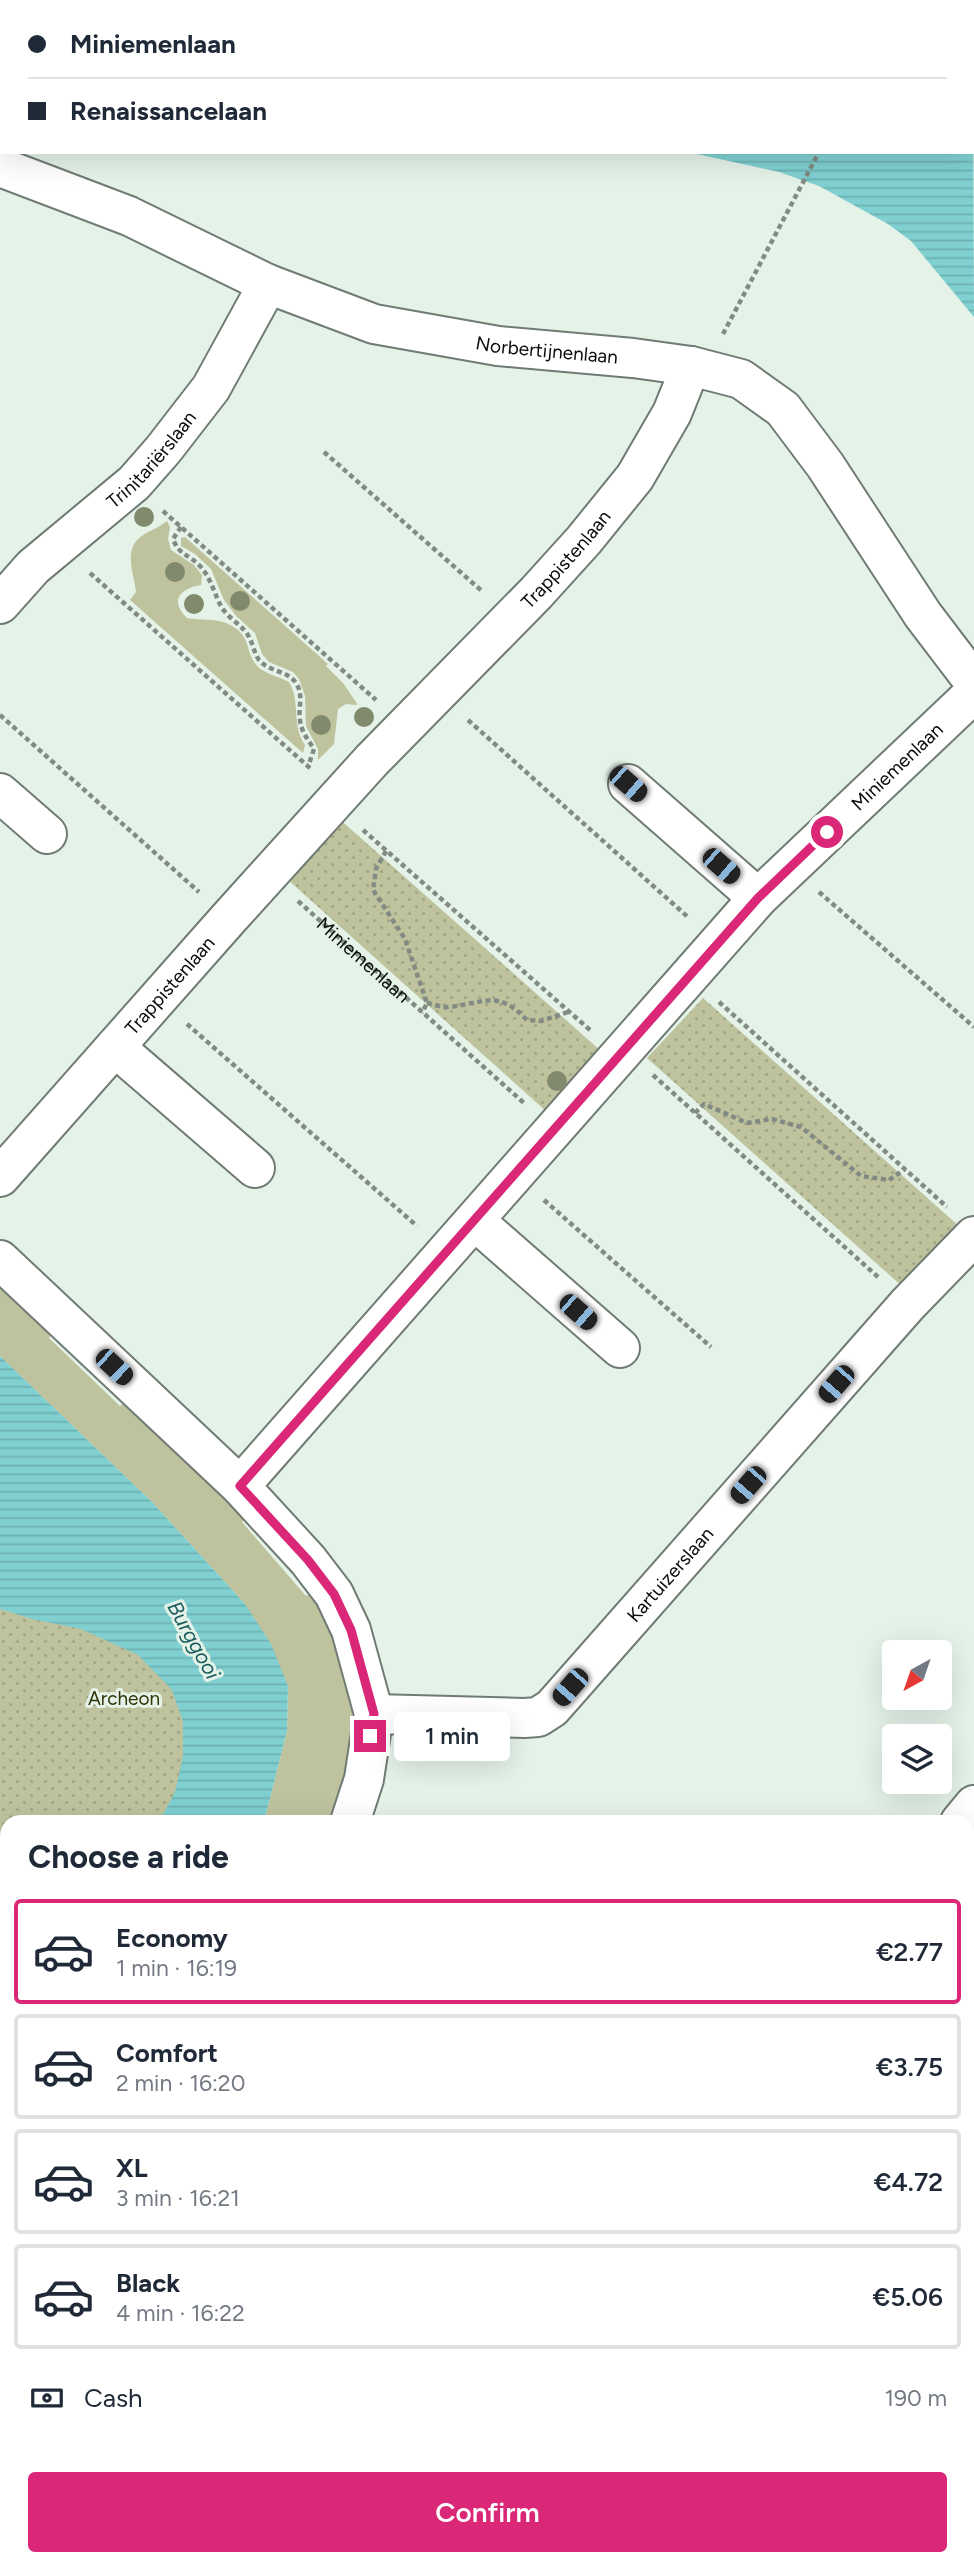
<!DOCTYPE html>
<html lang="en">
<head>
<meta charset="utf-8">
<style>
  :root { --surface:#fff; --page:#f2f2f3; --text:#1f2937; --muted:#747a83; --line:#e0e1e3; --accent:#db2777 }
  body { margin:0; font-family:Figtree,sans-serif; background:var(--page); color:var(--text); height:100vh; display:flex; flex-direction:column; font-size:26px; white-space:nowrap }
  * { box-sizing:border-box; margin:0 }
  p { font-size:23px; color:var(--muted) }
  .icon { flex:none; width:38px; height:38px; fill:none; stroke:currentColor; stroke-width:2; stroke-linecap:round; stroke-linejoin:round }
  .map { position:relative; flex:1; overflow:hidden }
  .panel { position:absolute; left:0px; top:1815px; width:975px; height:751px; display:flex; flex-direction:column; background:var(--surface); border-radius:21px 21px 0 0; box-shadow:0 7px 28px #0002 }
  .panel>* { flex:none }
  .guide { position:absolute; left:0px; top:0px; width:975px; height:154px; box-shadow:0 7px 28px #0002; display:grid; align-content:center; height:154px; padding:0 28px; background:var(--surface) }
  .needle { width:46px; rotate:220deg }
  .tools { position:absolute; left:882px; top:1640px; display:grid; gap:14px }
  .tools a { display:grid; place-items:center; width:70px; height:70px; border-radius:7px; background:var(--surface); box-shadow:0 7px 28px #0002; font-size:35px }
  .end { position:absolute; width:32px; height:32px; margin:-16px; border:9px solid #db2777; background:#fff; box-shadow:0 0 0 4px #fff }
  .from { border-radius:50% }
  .bubble { position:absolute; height:49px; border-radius:7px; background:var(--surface); box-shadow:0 7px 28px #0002; font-size:23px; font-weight:600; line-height:49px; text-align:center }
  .car { position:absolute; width:21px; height:42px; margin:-21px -10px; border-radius:9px; box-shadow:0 0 5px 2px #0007; background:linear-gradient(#222 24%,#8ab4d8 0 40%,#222 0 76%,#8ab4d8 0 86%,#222 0) }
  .guide b { display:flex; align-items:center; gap:24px; height:66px; font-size:26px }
  .guide b+b { border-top:2px solid var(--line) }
  .guide i { width:18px; height:18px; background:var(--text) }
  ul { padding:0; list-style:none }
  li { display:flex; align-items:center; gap:21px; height:105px; margin:0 14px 10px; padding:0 14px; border:4px solid var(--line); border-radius:7px }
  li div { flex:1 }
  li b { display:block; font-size:26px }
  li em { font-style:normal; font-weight:600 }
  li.selected { border-color:var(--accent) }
  li>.icon { width:63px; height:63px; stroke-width:1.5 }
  h2 { padding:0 28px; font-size:32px; line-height:84px }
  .pay { display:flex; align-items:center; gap:18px; height:77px; padding:0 28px; font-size:26px }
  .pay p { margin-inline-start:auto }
  .primary-button { display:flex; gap:14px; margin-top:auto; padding:14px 28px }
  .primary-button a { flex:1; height:80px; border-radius:7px; background:var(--accent); color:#fff; font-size:28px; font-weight:600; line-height:80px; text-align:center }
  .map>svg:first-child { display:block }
</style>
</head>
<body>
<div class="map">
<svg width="974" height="2564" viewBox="0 0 974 2564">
  <defs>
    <pattern id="park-dots" width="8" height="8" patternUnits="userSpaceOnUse" patternTransform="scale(1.75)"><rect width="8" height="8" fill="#bec39e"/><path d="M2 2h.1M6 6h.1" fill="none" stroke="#a2a687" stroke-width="1.8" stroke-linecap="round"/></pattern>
    <pattern id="water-rules" width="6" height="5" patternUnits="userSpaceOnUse" patternTransform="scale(1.75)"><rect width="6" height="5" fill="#80d0d1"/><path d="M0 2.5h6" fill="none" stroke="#6db1b2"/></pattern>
  </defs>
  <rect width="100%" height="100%" fill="#e4f2e8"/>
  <path fill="#bec39e" d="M167,521L170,527L168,539L171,550L194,565L202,575L201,585C180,588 169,601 187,618C200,621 213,618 226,623C254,635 243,651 258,667C266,674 279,677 289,682C301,702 291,725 305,745L303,753L130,600L136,592C134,573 122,549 143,535C151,530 160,527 167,521Z
    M185,537L328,664L326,666L343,683L356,702L357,705L346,704L338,709L334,744L318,760V749L306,726L305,696L299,679L293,672L269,662L262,654L255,633L236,616L224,600L211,569L195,554L181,546V538Z
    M0,1277L53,1330L49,1338L120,1406L127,1400L247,1514L242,1522L306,1596L314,1592H318C327,1619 346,1660 350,1686C357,1732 345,1777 336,1822H264L287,1731L288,1686L245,1604L152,1502L0,1356Z
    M349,2559H448L458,2564H359Z"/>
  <path fill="url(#park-dots)" d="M787,0H974V70L973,2Z
    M337,817L601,1051L547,1112L287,879Z
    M703,998L960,1227L904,1288L647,1058Z
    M0,1420L260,1654L254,1822H7V2558H239L248,2564H0Z"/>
  <path fill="url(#water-rules)" d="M33,0H797L26,2Z
    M973,69L974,317L911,241L888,224L819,186L779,172L692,153L676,152H973Z
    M0,1356L152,1502L245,1604L271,1644L288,1686L287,1731L264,1822H159L175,1792L183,1756V1722L172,1690L138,1655L81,1629L32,1619L0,1609Z
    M0,2411L7,2455V2558L26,2559L28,2564H0Z
    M349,2559L359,2564H123L118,2559Z"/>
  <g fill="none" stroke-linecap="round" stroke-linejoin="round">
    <g stroke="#6f7b73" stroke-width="42">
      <g id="street">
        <path id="s2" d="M0,167L129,216L268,284L374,324L498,346L633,358L691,366L741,379L783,409L825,465L923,615L974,682"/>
        <path id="s3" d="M0,604L33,567L134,483L163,450L211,388L268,284"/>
        <path d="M628,784L758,898"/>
        <path d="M0,793L47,834"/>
        <path d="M115,1047L255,1168"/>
        <path id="s4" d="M0,1177L229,918L372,760L536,593L584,540L635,477L672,413L691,366"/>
        <path d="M475,1221L620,1348"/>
        <path d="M0,1260L240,1486L308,1560L334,1594L351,1630L374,1714L364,1779L350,1822"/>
        <path id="s5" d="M240,1486L758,898L974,693"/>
        <path id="s6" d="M374,1714L524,1718L538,1717L552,1708L908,1304L974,1236"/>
        <path d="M960,1822L974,1805"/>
        <path d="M968,2347L974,2350"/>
        <path d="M480,2558L490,2564"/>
      </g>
    </g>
    <g stroke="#818b83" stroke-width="4.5" stroke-dasharray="5 3.5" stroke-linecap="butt">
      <path d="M897,2L898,0"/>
      <path d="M723,334L819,152"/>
      <path d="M324,452L483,592"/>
      <path d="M163,511L376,700"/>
      <path d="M181,527L173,539C179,555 188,554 199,565C211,577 214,594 222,608C228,617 238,623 245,631C253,640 253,652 259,660C269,672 287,670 296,683C304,695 298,707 300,720C301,731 308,740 314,749L308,767"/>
      <path d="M90,573L311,769"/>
      <path d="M0,715L199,892"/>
      <path d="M468,720L689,918"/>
      <path d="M363,830L590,1030"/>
      <path d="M386,851L376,869L373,890L405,939L427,1003L422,1013"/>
      <path d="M819,892L974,1027"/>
      <path id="s1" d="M298,901L524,1103"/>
      <path d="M719,1002L947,1207"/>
      <path d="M427,1003C434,1004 442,1008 449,1007C485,1003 497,989 527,1020L541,1021L568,1012"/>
      <path d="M187,1024L417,1226"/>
      <path d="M653,1075L878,1277"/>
      <path d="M695,1113L704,1104L747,1123L772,1119L801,1127L861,1176L889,1180L905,1169"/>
      <path d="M544,1200L711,1347"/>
      <path d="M0,2184L7,2186"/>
      <path d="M67,2558L68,2564"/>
    </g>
    <use href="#street" stroke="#fff" stroke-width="38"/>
  </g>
  <g fill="#818a6c">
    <circle cx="144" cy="517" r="10"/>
    <circle cx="175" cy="572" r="10"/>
    <circle cx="240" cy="601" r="10"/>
    <circle cx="194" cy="604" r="10"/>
    <circle cx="364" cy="717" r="10"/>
    <circle cx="321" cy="725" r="10"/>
    <circle cx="557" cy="1081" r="10"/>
  </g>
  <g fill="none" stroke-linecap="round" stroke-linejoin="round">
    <path stroke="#db2777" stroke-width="9" d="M370,1736L374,1714L351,1630L334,1594L308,1560L240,1486L758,898L827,832"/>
  </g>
  <g text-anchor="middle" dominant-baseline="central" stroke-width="6" stroke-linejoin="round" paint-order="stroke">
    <g font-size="19" fill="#080d09" stroke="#e4f2e8">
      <text stroke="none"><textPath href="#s2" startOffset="581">Norbertijnenlaan</textPath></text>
      <text stroke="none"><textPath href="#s3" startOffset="210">Trinitariërslaan</textPath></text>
      <text stroke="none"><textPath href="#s4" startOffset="838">Trappistenlaan</textPath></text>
      <text stroke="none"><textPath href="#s5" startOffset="975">Miniemenlaan</textPath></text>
      <text stroke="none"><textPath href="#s1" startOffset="88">Miniemenlaan</textPath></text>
      <text stroke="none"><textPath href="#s4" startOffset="256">Trappistenlaan</textPath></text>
      <text stroke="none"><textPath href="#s6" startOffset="359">Kartuizerslaan</textPath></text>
    </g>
    <g font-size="19" fill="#303406" stroke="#e4f2e8">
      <text x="124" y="1698">Archeon</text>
    </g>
    <g font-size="21" font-style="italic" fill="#1a5d5f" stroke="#e4f2e8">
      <text transform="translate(194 1640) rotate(61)">Burggooi</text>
    </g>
  </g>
</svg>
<div class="tools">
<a><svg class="needle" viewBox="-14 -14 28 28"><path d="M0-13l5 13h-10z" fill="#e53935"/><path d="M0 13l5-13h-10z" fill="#747a83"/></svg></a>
<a><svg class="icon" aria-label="layers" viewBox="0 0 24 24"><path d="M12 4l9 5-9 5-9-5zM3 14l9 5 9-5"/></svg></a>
</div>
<i class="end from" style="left:827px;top:832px"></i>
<i class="end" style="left:370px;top:1736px"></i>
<div class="bubble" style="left:394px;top:1712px;width:116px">1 min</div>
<i class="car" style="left:628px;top:784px;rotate:131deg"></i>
<i class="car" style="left:721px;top:866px;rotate:131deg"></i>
<i class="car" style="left:578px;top:1312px;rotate:131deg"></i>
<i class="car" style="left:114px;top:1367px;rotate:133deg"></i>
<i class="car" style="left:836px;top:1384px;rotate:221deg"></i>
<i class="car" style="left:748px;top:1485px;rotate:221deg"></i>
<i class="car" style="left:570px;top:1687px;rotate:221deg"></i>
<div class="guide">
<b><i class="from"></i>Miniemenlaan</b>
<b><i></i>Renaissancelaan</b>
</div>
<section class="panel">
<h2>Choose a ride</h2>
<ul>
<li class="selected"><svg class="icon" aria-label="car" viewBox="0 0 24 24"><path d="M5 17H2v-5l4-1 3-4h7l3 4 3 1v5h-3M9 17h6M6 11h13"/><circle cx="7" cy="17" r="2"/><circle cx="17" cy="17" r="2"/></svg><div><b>Economy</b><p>1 min · 16:19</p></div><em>€2.77</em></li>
<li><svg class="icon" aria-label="car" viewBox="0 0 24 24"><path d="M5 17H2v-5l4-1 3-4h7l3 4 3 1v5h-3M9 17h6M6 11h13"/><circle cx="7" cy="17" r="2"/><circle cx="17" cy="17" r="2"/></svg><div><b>Comfort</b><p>2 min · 16:20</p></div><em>€3.75</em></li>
<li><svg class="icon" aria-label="car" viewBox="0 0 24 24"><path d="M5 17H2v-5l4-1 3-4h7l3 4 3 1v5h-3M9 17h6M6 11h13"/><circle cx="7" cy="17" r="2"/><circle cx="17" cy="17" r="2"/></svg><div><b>XL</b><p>3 min · 16:21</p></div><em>€4.72</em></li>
<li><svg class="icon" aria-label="car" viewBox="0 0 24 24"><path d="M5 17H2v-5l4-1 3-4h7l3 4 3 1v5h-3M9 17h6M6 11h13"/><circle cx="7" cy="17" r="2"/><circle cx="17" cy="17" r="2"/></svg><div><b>Black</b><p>4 min · 16:22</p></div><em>€5.06</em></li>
</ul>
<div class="pay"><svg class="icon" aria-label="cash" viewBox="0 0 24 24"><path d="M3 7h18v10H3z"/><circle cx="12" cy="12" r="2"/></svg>Cash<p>190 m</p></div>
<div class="primary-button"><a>Confirm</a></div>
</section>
</div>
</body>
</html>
